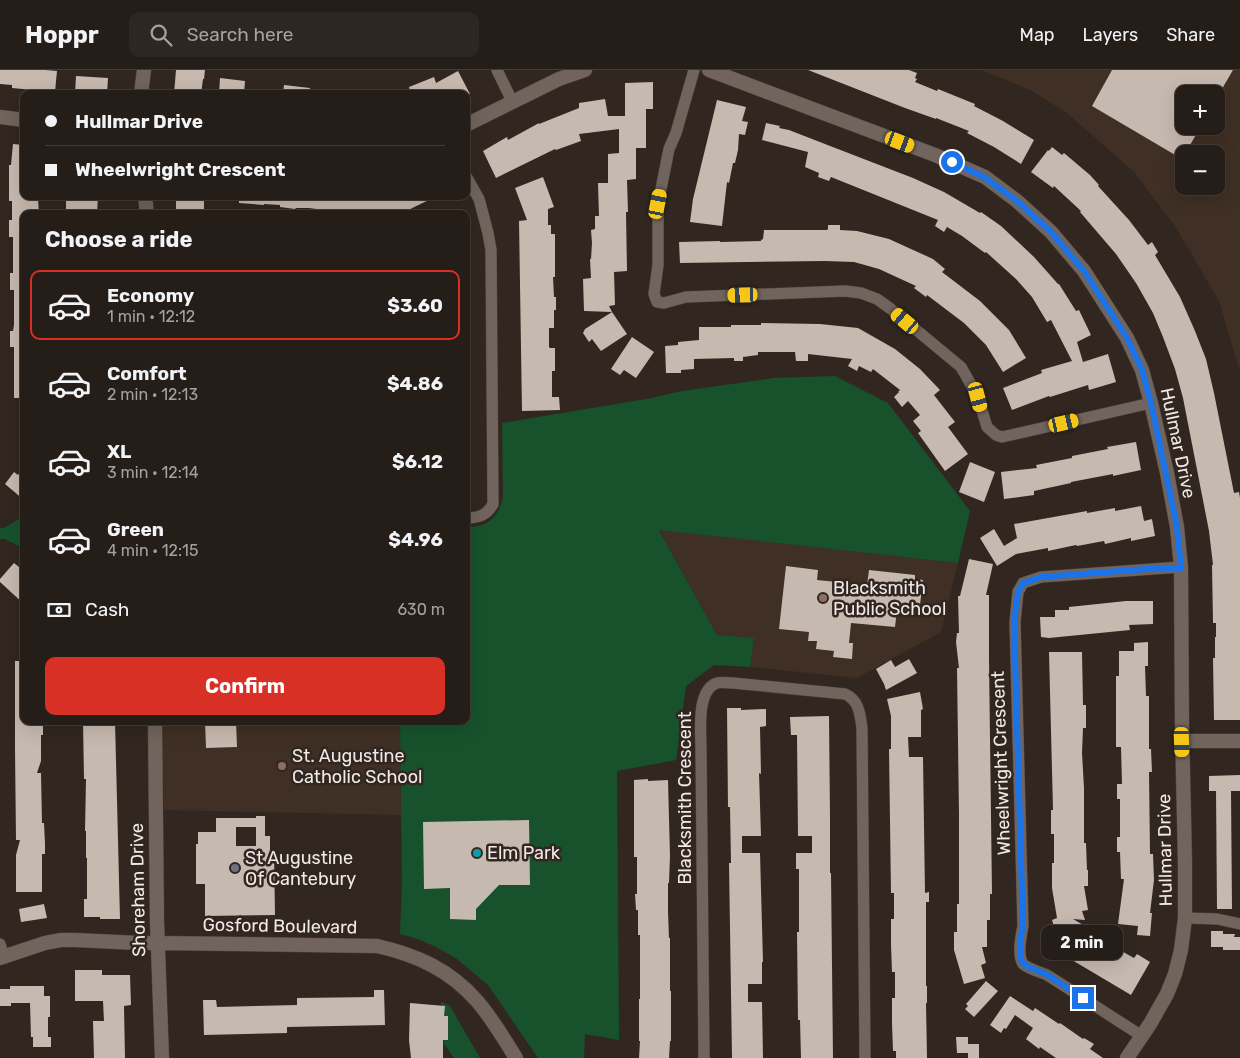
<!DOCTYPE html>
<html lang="en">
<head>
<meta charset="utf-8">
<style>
  :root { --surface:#251d18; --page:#2d2621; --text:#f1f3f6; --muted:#a3a2a2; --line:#423b37; --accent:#d93025 }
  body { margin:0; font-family:Rubik,sans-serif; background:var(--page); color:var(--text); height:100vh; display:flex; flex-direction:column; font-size:19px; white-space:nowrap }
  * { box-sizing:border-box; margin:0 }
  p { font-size:16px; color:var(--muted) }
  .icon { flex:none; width:28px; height:28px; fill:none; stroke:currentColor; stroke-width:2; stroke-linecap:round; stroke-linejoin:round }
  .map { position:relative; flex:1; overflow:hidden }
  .panel { position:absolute; left:20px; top:140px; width:450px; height:515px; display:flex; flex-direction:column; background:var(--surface); border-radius:10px; box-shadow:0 5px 20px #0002,0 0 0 1px var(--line) }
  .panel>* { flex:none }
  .guide { position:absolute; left:20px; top:20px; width:450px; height:110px; border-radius:10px; box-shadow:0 5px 20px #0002,0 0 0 1px var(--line); display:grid; align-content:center; height:110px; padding:0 25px; background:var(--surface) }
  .buttons { position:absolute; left:1175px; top:15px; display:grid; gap:10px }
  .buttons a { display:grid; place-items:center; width:50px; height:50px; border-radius:10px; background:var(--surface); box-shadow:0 5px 20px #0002,0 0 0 1px var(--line); font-size:25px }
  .end { position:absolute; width:22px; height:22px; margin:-11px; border:6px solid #1a73e8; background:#fff; box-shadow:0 0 0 2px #fff }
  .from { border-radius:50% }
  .bubble { position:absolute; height:35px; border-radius:10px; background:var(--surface); box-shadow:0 5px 20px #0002,0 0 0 1px var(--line); font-size:16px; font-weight:700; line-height:35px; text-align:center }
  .car { position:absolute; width:15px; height:30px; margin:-15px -8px; border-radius:6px; box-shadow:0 0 4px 1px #0007; background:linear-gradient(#f5c518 24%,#345 0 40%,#f5c518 0 76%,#345 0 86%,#f5c518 0) }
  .guide b { display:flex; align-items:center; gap:18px; height:48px; font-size:19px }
  .guide b+b { border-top:1px solid var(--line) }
  .guide i { width:12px; height:12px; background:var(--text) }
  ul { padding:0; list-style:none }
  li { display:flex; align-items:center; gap:15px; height:70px; margin:0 10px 8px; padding:0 15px; border:2px solid transparent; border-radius:10px }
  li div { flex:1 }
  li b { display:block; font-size:19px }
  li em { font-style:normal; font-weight:700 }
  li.selected { border-color:var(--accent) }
  li>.icon { width:45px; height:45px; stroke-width:1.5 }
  h2 { padding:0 25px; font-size:22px; line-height:60px }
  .pay { display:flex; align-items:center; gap:12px; height:55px; padding:0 25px; font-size:19px }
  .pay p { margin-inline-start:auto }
  .cta { display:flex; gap:10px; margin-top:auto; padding:10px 25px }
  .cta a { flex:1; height:58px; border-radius:10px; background:var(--accent); color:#fff; font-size:20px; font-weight:700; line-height:58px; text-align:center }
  header { display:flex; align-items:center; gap:30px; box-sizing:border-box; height:70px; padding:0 25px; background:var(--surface); border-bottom:1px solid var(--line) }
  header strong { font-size:24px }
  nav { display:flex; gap:28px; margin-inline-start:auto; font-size:18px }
  .search { width:350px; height:45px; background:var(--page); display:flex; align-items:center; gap:12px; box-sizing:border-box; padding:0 18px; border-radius:10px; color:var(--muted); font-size:19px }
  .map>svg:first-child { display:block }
</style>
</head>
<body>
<header>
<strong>Hoppr</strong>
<div class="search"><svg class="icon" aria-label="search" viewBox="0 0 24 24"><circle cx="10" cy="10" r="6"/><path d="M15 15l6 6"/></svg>Search here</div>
<nav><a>Map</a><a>Layers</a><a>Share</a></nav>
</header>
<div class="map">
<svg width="1240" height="988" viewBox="0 0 1240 988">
  <rect width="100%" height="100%" fill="#312720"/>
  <path fill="#3f2f24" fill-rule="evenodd" d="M982,0H1240V302L1219,231L1175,156L1134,102L1067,43L1032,21ZM1184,24H1216V56H1184ZM1184,84H1216V116H1184Z
    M659,459L958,493L941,562L857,608L750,597L754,569L717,565Z
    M162,651H400L401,745L164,740Z"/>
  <path fill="#17522c" d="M835,306L888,333L970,441L958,493L659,460L717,565L754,568L750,597L714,595L686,616L676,690L617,701L619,970L585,964L584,988H538L488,915L457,889L438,878L418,869L400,864L402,815L400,651H466V457C487,458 499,447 503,427L502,353L652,328L682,321L774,308Z
    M24,446V479L5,469H0V458H4Z
    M441,932L450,936L480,988H454L444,974Z"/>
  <path fill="#c6b9af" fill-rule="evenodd" d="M0,0H45L57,1L55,22L12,18V15L0,14Z
    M176,0H205L204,9H203L201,24H174Z
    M808,0H909L917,3L915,8L917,9L915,12L937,21L938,19L975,34L974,36L1003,51L1034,70L1021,94L994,77L967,63L969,61L936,48V49L905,38Z
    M1112,0H1233L1219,24H1184V56H1201L1182,89L1092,36Z
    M458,1L470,24H411L409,17L434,7L436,13Z
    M76,6L108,8L107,24H75Z
    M220,8L245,11L244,24H219Z
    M653,12V39H646V78H636V109L627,110L628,142H626L627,201L614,202L615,235L609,236L612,242L584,241L583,209L591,208L590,189H591L592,173L591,160L595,159V146H599L598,113H608V84L619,83V59L579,64L581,71L556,80L555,79L496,108L483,81L507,67L508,70L539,53V54L579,38V33L605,29L608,46H625V13Z
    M284,15L310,18L309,24H283Z
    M717,30L746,37L742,51L748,52L745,65L739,64L738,80L735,93H733L729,113L727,112L722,156L690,152L693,129Z
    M766,53L780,56L779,58L789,60L825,74L913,108L944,122L980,143L981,142L1001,156L1034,187L1058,214H1059L1076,241L1079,240L1091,265L1077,272L1083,292L1108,284L1116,312L1089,320L1088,315L1050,327L1049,326L1012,340L1003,318L1042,303L1041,300L1072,291L1051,250L1047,252L1032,227L1016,209L986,182L985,183L962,166L947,157L944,162L935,156L938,150L831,107L829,111L818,107L819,103L805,97L808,82L762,70Z
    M13,74L24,75V126H30V129H38L39,143H24V328H14V277H10V261H13L14,255V220H10V203H13V167H9V150H12V131H9V95H11Z
    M1052,77L1062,85L1064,83L1090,105L1099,115L1098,116L1129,150L1148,175L1152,172L1158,182L1155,185L1180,227L1195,261L1206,289L1214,323L1234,423L1239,422L1240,428V650H1214L1213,588H1215V567H1216V553H1213L1212,495H1213L1209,461L1183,328L1175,299L1163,267L1153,243L1136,213L1116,184L1080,142L1081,141L1054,116L1053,118L1031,102L1048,80L1049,81Z
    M543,107L554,137L548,139V155H551V164H555V207H553L554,227H556V240H554V258H549V277L550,278H555V301H552V327H559L560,340L522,341L519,151L527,150L515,118Z
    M71,126H98L97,144H71V142H66V129H71Z
    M239,126H437L400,144H355L309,138H296L295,139L280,137V135L264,134V135L239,133Z
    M204,128V144H176V130H178V129Z
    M828,155H840V160L857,161L889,169L933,189L945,199L942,202L980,231L1009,260L1026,288L1003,302L986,275L964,253L927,225L926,227L914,218L916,216L879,199L854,192L825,191L680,193L679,172L720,171V172L761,171V170L763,169L764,160H827L828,159Z
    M612,242L627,264L601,281L592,269L589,272L583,263L585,259Z
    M761,253L820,254L858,258L895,279L920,299L940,320L934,325L955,352L948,357L968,384L945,401L918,363L921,361L913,351L920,345L908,331L902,337L894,327L899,322H898L900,320L873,299L871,302L859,296L857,301L848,296L852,289L808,284V291H796L795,282H758V285L743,287V291H734V288L694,289V299L681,300V303H666L665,276L678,275V272L699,270V257H731V255H761Z
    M632,267L654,282L636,308L624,300L620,305L611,299Z
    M1136,372L1141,400L1113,406V404L1071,412V413L1034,421V425L1004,429L1001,402L1037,398L1036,395L1072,388V386L1108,379L1107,377Z
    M970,392L995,402L984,432L959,422Z
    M24,398V430L5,414L14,402L18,405Z
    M1141,436L1144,451L1152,449L1155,466L1131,471V468L1105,474L1104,471L1077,476L1076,475L1048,481V478L1016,484L997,496L980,468L994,459L1004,476L1017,468L1014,454L1087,441V443L1115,438V441Z
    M969,489L993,494L986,525H989V589L992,824H990V850H987V877H982L986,893L981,895L985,908L964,914L954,880V862H957V834H959V745L957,598H959L956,572L957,563H959L958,526H960Z
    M14,493L24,501V534L0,512V509Z
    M786,496L818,500L817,510L867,515L869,500L915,505V509L923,510L919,543L897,540L895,557L851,553L849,573H853L852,589L833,587L834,581L816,579L817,571H808L809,562L779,559Z
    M1126,531H1153V554L1129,555L1130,560L1049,568L1041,567L1040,547H1055V540H1069V537Z
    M1148,572V596H1145L1146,626H1149V679H1151L1152,702H1149L1150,784H1153L1154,810L1150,843H1152L1150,866L1137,865L1138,856L1118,854L1124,809H1121L1120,782H1117V767H1120V729H1117V714H1122L1121,677H1116V606H1119V581H1134V573Z
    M1049,582H1082L1083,635H1086V658H1083L1082,683L1084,718V773H1086L1087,800H1088V816H1084L1088,840L1082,841L1085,850L1073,849L1111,871L1109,874L1134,888L1137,884L1150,892L1131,925L1072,890L1089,862L1059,872L1052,850L1057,848L1052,818V793H1054V764H1051V740H1053Z
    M909,589L917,603L886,620L884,614L876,599L891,590L895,597Z
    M15,591H24V651H43V665H41V691L37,703H41L42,753H44L45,774V784H42V822H16V785L20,770H16L15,678Z
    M920,622L923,639L921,640V667H908L909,687H923L925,823L929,822V832H926V916H927V933H926L927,988H896V981H893L892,954V928H895V902H892L891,875V849H894V823H891L889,679H891V646L887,629Z
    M727,638H741V640L766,639V656L760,657L761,704L759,703L761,766H742V783H760L763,892H762V914H748V932H762L763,988H732L729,793H731L730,737H728Z
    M829,646L830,746V803H831L833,988H801L800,950H798L797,862H799V799H796V783H812V766H798L797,665H791L790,647Z
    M83,651H115L120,849H100V847H84V829H87V788H86V761H85L86,709H84Z
    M205,651H236L237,677L206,678Z
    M1240,705V721H1231L1232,839H1217L1216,721H1209V706Z
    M648,709V711L668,710L670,786L669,813H668V842L669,868H670V921H671V971H670L669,988H639L640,971H639V929H640V865H638V840H636L635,824H637V787H634V710Z
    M256,746H265V766H270V782H274L275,845L205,846V814H196V774H198V762H216V748H256ZM236,757H256V776H236Z
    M529,750L530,815H499L476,839V850L450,849V818L424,819L423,752Z
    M44,834L47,848L21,852L19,839Z
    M1211,861H1223V864H1235L1234,867H1240V880H1223V877H1211Z
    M75,900H102V905H130L131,935L124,936L125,988H94L93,951H104L103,931H75Z
    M986,911L998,921L974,947L965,939L968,936L966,934Z
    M10,916H44V926H50V947H48V967H51V977H33V967H31L30,933H11V936H0V919H10Z
    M374,920H384L385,955L287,957V963L204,965L203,930H216L217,937L297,935V928L374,927Z
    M1010,926L1033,941L1035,938L1059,954L1060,953L1083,969L1084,968L1094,974L1090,979L1103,988H1056L1040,977L1039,979L1026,969L1033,958L1015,945L1006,959L1004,958L1001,963L990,955Z
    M410,933L445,936L444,946H448V970H443V988H411L409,970Z
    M956,967H968V974H979V988H968V983H957Z"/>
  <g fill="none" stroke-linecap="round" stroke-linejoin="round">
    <g stroke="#4d443e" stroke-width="12">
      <path id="minor" d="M497,0L512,31
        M694,0L676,63L669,79L658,134V195L654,224L657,232L664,233L686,227L845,221L861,223L877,229L891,239L961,297L978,327L987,357L996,365L1002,367L1151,333
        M466,106L479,129L488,163L491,180L493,434C487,445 479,448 466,448
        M1185,848L1217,849L1240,854
        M0,874L4,887
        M1142,966C1110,946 1079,925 1047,905C1041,902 1028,899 1023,894C1017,885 1021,866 1023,856L1015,552L1018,522L1023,513L1041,507L1181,497
        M704,988L701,679C701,662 696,620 717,613C721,612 728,613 733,613L845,624C859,630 860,644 862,658L865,988"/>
    </g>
    <g stroke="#4d443e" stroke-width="15">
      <path id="tertiary" d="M709,0L935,85L985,107L1017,131L1051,162L1084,201L1127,268L1142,300L1151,333L1167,403L1177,457L1181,497L1182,658L1185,793V848L1181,880L1175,904L1167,924L1150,954L1127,988
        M141,24L144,0
        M0,47L24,50
        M466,55L559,9L585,0
        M145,126L147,144
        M155,651L157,852L162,988
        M1182,671H1240
        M0,888L45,873L61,870H75L139,873H158L377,876C417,885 450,900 477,931C492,948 504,969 516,988"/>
    </g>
    <use href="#minor" stroke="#70645c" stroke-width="11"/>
    <use href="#tertiary" stroke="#70645c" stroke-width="14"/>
  </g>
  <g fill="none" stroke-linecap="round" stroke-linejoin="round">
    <path stroke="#1a73e8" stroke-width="6" d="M952,92L984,107L1017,131L1051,162L1084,201L1127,268L1142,300L1151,333L1177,457L1181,498H1160L1041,507L1023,513L1018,522L1014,552L1023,856L1020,870V888L1024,894L1028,897L1046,904L1083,928"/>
  </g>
  <g fill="#8d6e63" stroke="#312720" stroke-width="2">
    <circle cx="823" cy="528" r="5"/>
    <circle cx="282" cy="696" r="5"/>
  </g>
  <circle fill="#0f9aa8" stroke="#312720" stroke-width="2" cx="477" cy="783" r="5"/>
  <circle fill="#6b7280" stroke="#312720" stroke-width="2" cx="235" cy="798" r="5"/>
  <g text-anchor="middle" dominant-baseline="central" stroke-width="5" stroke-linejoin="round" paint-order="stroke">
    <g font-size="18" fill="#f0e9e5" stroke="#312720">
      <text transform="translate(1178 373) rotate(78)">Hullmar Drive</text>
      <text transform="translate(1001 693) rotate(-92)">Wheelwright Crescent</text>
      <text transform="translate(685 728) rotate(-90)">Blacksmith Crescent</text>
      <text transform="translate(1165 780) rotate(-91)">Hullmar Drive</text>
      <text transform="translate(138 820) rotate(-91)">Shoreham Drive</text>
      <text transform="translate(280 856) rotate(1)">Gosford Boulevard</text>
    </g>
    <g font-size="18" fill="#f0e9e5" stroke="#312720" text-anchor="start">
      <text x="833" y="518">Blacksmith<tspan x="833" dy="21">Public School</tspan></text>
      <text x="292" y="686">St. Augustine<tspan x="292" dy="21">Catholic School</tspan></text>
      <text x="487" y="783">Elm Park</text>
      <text x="245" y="788">St Augustine<tspan x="245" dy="21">Of Cantebury</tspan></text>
    </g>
  </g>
</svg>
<div class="buttons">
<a>+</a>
<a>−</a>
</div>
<i class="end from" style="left:952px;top:92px"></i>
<i class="end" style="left:1083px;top:928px"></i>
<div class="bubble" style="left:1041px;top:855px;width:82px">2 min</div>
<i class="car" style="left:900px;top:72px;rotate:111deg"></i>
<i class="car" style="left:658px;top:134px;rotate:11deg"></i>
<i class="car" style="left:743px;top:225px;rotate:268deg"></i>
<i class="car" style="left:905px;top:251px;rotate:310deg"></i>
<i class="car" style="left:978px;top:327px;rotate:165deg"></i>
<i class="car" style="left:1064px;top:353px;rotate:77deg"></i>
<i class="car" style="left:1182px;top:672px;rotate:178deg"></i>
<div class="guide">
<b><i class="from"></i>Hullmar Drive</b>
<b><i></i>Wheelwright Crescent</b>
</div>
<section class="panel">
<h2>Choose a ride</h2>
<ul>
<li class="selected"><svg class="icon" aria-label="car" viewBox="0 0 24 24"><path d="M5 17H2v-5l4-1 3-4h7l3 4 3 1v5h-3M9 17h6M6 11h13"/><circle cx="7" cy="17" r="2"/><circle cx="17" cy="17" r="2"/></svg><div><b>Economy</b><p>1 min · 12:12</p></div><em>$3.60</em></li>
<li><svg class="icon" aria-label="car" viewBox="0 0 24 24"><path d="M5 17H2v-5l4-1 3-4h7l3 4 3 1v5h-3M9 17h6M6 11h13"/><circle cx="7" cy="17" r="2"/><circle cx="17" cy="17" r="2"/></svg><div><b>Comfort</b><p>2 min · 12:13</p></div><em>$4.86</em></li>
<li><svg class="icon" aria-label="car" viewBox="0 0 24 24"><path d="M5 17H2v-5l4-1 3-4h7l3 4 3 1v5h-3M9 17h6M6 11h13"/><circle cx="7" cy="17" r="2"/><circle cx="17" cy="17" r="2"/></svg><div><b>XL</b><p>3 min · 12:14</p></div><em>$6.12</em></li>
<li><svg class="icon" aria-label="car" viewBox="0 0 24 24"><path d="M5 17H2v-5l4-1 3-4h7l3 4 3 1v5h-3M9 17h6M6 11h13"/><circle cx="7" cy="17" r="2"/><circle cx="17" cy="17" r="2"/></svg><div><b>Green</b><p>4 min · 12:15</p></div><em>$4.96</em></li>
</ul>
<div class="pay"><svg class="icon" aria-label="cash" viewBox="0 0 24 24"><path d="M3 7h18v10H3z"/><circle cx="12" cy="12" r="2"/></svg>Cash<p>630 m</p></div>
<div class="cta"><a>Confirm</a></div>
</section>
</div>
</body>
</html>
